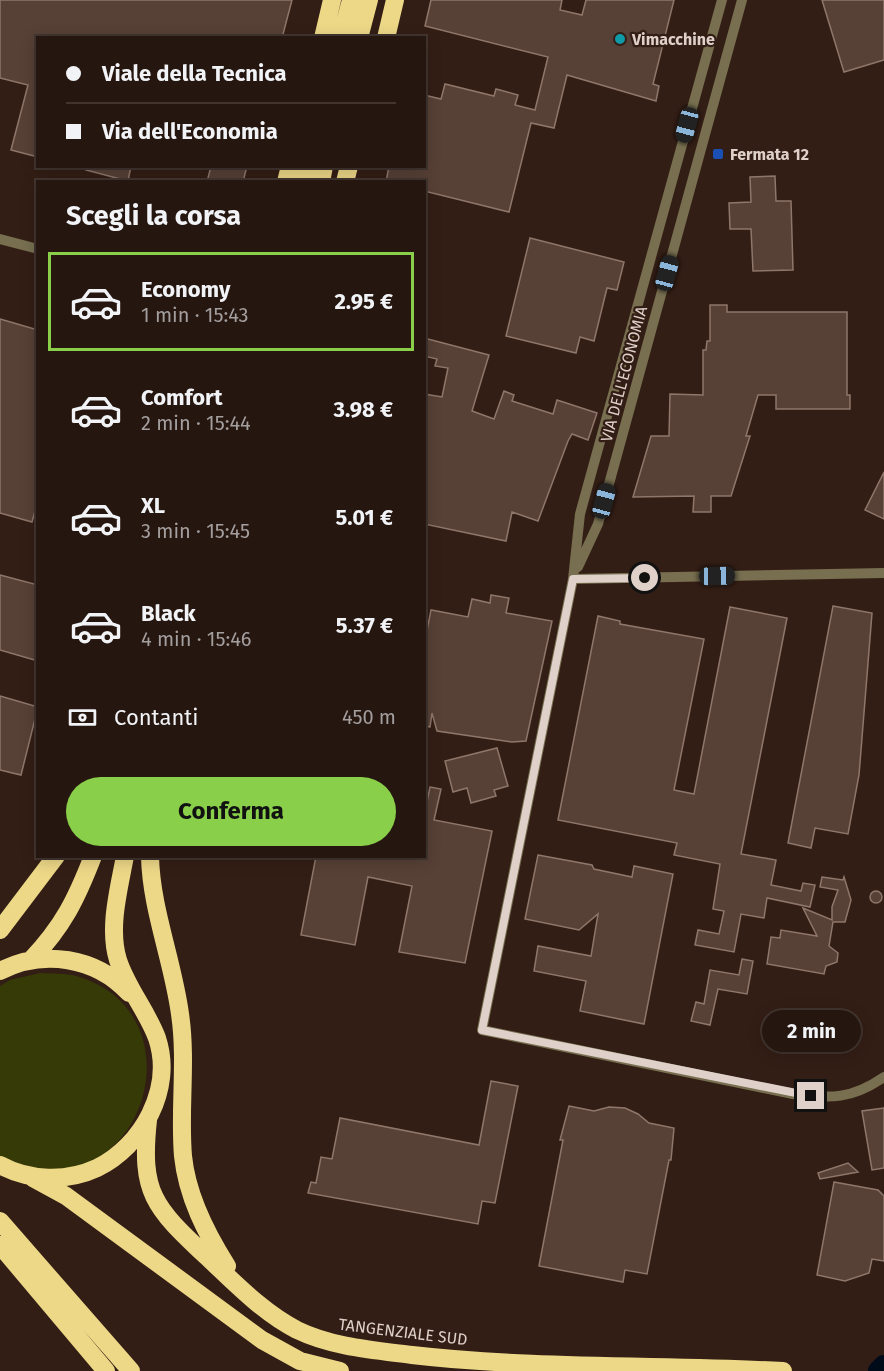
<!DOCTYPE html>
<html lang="it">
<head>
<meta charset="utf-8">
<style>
  :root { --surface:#261610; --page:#32231e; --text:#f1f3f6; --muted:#a49f9f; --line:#423530; --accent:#89cf49 }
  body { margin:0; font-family:"Fira Sans",sans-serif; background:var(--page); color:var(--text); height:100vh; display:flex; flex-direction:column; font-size:22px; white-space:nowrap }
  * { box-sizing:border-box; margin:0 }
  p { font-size:20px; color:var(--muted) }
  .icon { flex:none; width:33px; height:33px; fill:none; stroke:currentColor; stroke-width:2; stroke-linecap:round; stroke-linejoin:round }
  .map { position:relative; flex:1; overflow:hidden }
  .sheet { position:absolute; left:36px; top:180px; width:390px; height:678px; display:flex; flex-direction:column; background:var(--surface); border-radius:0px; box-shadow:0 3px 15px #0003,0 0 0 2px var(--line) }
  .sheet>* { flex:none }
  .banner { position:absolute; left:36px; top:36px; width:390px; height:132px; border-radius:0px; box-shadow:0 3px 15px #0003,0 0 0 2px var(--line); display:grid; align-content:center; height:132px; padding:0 30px; background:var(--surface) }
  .end { position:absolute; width:27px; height:27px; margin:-14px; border:8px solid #dfd1ca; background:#111; box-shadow:0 0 0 3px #111 }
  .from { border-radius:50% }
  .bubble { position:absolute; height:42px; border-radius:21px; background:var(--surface); box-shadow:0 3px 15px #0003,0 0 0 2px var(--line); font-size:20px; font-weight:700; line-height:42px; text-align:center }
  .car { position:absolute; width:18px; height:36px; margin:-18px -9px; border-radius:8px; box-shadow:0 0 4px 2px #0007; background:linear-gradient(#222 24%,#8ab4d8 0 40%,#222 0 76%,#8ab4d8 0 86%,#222 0) }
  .banner b { display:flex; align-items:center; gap:21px; height:57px; font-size:22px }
  .banner b+b { border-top:2px solid var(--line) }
  .banner i { width:15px; height:15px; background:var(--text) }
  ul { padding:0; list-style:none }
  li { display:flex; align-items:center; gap:18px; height:99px; margin:0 12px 9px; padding:0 18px; border:3px solid transparent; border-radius:0px }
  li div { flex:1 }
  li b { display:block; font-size:22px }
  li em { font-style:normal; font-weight:700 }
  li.current { border-color:var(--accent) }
  li>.icon { width:54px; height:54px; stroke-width:1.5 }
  h2 { padding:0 30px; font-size:27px; line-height:72px }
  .pay { display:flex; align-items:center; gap:15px; height:66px; padding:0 30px; font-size:22px }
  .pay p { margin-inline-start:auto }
  .primary-button { display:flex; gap:12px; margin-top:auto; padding:12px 30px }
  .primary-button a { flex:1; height:69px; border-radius:36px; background:var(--accent); color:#111; font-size:24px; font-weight:700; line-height:69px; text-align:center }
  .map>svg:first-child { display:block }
</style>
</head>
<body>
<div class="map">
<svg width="884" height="1371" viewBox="0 0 884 1371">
  <rect width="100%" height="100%" fill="#331e15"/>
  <path fill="#353a06" d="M40,973C50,974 62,973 72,975C208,1008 143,1224 0,1157V986L10,980Z"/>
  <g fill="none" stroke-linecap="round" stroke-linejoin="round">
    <path stroke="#000b1a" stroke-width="22" d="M879,1371L884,1366"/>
  </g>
  <path fill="#574036" stroke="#8f766a" stroke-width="1.5" d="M0,0H292L282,38H38V157L11,150L28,85L0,78Z
    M431,0H562L560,10L582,15L586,0H674L653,84L659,86L656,101L567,75L554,128L531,123L509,212L424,191V182H386L389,166H424V95L441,99L445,84L494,96L496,89L518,95L515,105L535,110L548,57L425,26Z
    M822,0H884V60L844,72Z
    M87,166H131L128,181L86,170Z
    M211,166H247L243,182H207Z
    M775,176L776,201H791L793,270L753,271L751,229H730L729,203L751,202L750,177Z
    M530,238L624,262L617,290L607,288L594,341L580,337L576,353L506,336Z
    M710,305H727V312H847V395H850V409H776V395H758L746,436H750L731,496H711V512H693L694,496L633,497L651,436H669L670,394L703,395V350H706L707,341H710Z
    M0,319L38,330V500L32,522L0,513Z
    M424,338L489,355L472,411L494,419L504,391L514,395L512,401L553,414L557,400L597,413L588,440L572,434L568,441L538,521L512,512L506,541L424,524V394L442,397L448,368L435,366L437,359L424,356Z
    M884,472V519L865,510Z
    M0,575L38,585V661L0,650Z
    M491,595L509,598L506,613L552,621L526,741L512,742L437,731L432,713L430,727L424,726V646L431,610L468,617L472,599L490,603Z
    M833,606L872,613L859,775L848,834L815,828L811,848L788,843Z
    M730,607L787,618L741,854L776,860L771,885L801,891L803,883L815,885L810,907L767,898L764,918L741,914L734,952L695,945L698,930L719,934L724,911L713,909L720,864L674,855L677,843L558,820L598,616L620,621V624L704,639L674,790L694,794Z
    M0,696L38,707L21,775L0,770Z
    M497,748L508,786L494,790L496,796L471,803L467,788L453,792L445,761Z
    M430,787L441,789L434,820L492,831L465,963L399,952L412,886L368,877L355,945L301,935L316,856H424V817Z
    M538,855L592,865L594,869L632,877L634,866L673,874L644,1024L580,1011L586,981L534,971L538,946L591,956L598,914L579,930L525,919Z
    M822,877L843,880L844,877L851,900L845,922H833L829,946L838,953L837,962L826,966L824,974L767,964L771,937L780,938L781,930L817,936L803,908L832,920V907L838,890L820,887Z
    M870 897a6 6 0 1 1 12 0a6 6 0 1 1-12 0Z
    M742,959L753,961L747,994L718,989L710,1025L691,1021L696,1002L704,1004L710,970L739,975Z
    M491,1081L518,1086L495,1203L482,1201L478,1224L308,1193L311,1182L316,1183L321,1157L332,1159L340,1118L479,1145Z
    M569,1106L594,1111L609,1107L625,1108L638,1114L649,1123L674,1128L671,1160H669L647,1274L625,1270L623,1282L539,1266L563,1140H560Z
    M884,1108V1168L872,1170L862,1111Z
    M848,1163L858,1172L820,1179L818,1173Z
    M834,1182L878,1190L884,1196V1261L872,1259L869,1273L845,1281L817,1275Z"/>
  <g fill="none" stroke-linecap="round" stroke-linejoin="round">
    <path stroke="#776f50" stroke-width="10" d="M722,0L580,514L573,579L482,1030L793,1094C831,1099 852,1099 884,1077
      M0,239L38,249
      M578,567L598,524L742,0
      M573,579L884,573"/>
    <path stroke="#edd888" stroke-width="18" d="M323,38L332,0
      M341,38L351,0
      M359,38L369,0
      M386,38L395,0
      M286,182L290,166
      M303,182L307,166
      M321,182L324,166
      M345,182L349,166
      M150,856C151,909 173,961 180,1014C187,1061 179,1109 183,1156C187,1196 206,1233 227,1266
      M0,930L56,856
      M31,960C63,926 76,900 93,856
      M0,971C43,949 96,957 129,993
      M148,1120C140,1193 154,1207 206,1256C234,1282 262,1312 297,1330C332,1347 373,1350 412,1355C535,1369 660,1365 783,1371
      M0,1165C29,1181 67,1182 97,1168C142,1146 174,1089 157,1038C147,1011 127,988 118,960C108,928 119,889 125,856
      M33,1178L66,1196L262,1340L300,1361L340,1371
      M0,1221L131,1371
      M0,1245L106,1371"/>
  </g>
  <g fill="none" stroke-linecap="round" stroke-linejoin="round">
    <path stroke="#dfd1ca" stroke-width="8" d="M645,578L573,579L482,1030L811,1096"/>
  </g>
  <circle fill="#0f9aa8" stroke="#331e15" stroke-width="2" cx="620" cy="39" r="6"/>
  <rect fill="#1a4fb4" stroke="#331e15" stroke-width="2" x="712" y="148" width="12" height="12" rx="3"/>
  <g text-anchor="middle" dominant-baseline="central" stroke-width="4.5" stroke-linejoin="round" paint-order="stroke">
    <g font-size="16" font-weight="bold" fill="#dfd1ca" stroke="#331e15" text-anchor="start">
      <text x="632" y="39">Vimacchine</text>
      <text x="730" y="154">Fermata 12</text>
    </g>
    <g font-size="16" fill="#dfd1ca" stroke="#331e15">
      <text transform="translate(624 374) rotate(-75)">VIA DELL'ECONOMIA</text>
      <text transform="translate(403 1332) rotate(7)">TANGENZIALE SUD</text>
    </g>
  </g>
</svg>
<i class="end from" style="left:645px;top:578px"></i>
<i class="end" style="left:811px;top:1096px"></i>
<div class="bubble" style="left:762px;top:1010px;width:99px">2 min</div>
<i class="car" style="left:687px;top:125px;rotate:195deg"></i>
<i class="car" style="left:667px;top:273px;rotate:15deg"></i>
<i class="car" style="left:604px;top:501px;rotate:15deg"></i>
<i class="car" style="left:717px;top:576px;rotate:89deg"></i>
<div class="banner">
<b><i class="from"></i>Viale della Tecnica</b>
<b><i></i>Via dell'Economia</b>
</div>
<section class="sheet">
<h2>Scegli la corsa</h2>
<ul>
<li class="current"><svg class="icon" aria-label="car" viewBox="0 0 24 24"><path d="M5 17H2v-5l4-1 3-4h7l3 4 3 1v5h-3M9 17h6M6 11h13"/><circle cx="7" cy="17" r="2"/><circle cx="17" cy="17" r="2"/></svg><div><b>Economy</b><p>1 min · 15:43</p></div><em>2.95 €</em></li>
<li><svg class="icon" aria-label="car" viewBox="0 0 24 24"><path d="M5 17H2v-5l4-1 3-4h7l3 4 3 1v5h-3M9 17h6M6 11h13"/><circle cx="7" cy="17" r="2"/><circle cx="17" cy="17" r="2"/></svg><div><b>Comfort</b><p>2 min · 15:44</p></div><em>3.98 €</em></li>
<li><svg class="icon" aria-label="car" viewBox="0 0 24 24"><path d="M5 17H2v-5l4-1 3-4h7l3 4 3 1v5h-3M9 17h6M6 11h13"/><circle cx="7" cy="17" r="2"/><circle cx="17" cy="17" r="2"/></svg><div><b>XL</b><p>3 min · 15:45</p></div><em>5.01 €</em></li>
<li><svg class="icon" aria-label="car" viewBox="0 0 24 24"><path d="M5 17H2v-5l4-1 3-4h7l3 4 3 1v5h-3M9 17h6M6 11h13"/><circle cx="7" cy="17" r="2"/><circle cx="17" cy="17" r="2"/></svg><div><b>Black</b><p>4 min · 15:46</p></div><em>5.37 €</em></li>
</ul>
<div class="pay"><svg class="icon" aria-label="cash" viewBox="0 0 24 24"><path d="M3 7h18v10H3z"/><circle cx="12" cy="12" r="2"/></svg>Contanti<p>450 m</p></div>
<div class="primary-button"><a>Conferma</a></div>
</section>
</div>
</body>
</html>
